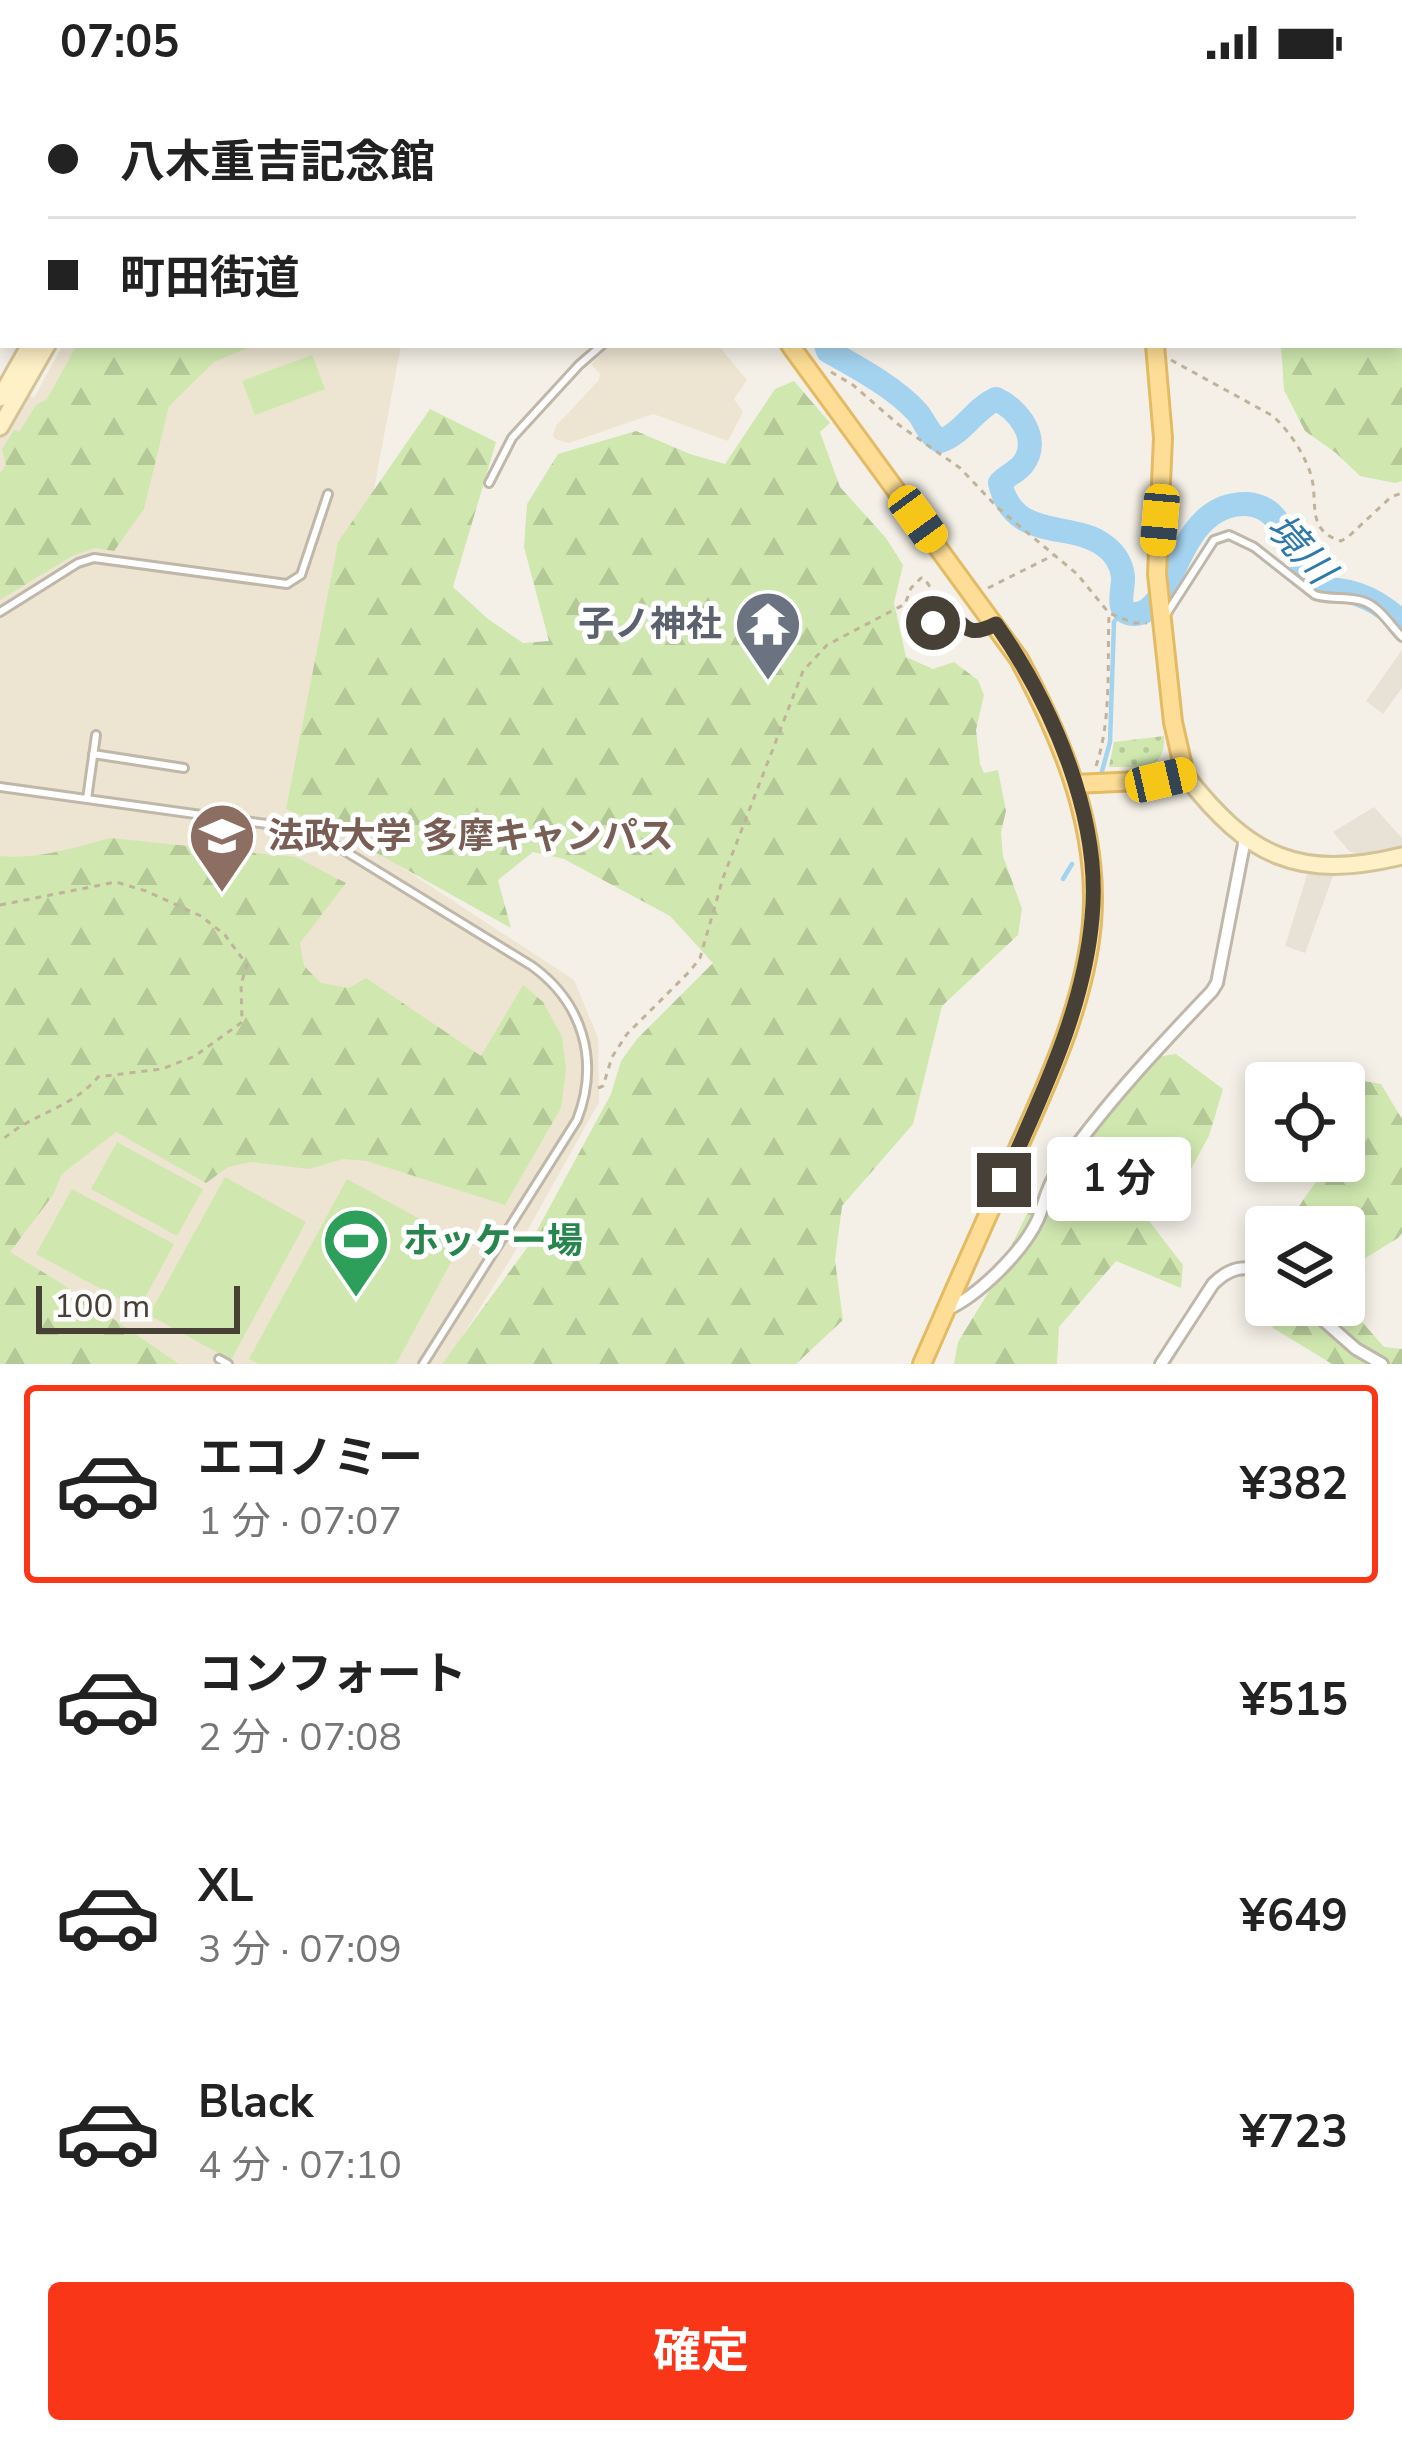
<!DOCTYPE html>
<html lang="ja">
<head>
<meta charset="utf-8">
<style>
  :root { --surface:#fff; --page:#f2f2f2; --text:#222; --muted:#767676; --line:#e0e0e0; --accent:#fa3618 }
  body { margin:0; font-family:"Nunito Sans","Noto Sans JP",sans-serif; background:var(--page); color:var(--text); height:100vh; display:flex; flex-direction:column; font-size:45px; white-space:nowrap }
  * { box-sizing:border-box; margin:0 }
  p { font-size:39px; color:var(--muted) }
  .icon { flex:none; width:66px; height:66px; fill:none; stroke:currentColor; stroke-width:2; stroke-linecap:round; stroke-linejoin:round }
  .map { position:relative; height:1280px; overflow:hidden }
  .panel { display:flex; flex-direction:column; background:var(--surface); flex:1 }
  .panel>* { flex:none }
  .guide { position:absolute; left:0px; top:0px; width:1404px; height:264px; box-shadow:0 6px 18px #0003; display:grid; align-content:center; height:264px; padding:0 48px; background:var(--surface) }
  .fabs { position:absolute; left:1245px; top:978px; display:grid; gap:24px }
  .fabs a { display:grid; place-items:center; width:120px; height:120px; border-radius:12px; background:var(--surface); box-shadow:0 6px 18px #0003; font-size:60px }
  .scale { position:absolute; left:36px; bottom:30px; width:204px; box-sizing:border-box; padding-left:12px; border:6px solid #474036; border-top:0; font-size:33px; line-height:42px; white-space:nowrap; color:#474036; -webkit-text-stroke:9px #fff; paint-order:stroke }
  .end { position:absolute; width:54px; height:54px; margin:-27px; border:15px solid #474036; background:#fff; box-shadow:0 0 0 6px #fff }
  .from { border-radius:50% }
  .bubble { position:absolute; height:84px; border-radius:12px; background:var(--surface); box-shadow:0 6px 18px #0003; font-size:39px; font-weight:700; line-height:84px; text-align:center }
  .car { position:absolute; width:36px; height:72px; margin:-36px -18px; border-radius:15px; box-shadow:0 0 9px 3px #0007; background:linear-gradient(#f5c518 24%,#345 0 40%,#f5c518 0 76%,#345 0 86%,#f5c518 0) }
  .guide b { display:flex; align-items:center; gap:42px; height:114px; font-size:45px }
  .guide b+b { border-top:3px solid var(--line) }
  .guide i { width:30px; height:30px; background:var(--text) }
  ul { padding:21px 0 0; list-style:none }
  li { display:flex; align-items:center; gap:36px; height:198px; margin:0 24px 18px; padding:0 24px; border:6px solid transparent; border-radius:12px }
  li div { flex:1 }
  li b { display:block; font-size:45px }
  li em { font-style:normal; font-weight:700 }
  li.on { border-color:var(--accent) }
  li>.icon { width:108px; height:108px; stroke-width:1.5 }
  .button { display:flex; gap:24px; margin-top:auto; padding:24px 48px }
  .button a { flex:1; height:138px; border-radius:12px; background:var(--accent); color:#fff; font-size:48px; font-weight:700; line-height:138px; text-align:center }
  .status { display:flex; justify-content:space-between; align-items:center; height:84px; padding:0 60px; background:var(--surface); direction:ltr }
  .status svg { height:33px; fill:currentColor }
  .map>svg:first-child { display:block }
</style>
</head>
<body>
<div class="status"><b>07:05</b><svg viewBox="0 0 49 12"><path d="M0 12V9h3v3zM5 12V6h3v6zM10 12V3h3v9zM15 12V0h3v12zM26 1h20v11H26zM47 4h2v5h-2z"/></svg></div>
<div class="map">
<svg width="1402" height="1280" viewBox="0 0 1402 1280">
  <defs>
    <pattern id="grass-dots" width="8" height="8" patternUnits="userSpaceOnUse" patternTransform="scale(3)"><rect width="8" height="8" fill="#d0e8b0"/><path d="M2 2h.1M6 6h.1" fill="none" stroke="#b4c898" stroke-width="1.8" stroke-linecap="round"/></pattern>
    <pattern id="forest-firs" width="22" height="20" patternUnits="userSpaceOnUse" patternTransform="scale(3)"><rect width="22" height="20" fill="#d0e8b0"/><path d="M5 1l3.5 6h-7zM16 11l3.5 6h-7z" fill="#b4c898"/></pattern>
  </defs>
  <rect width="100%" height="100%" fill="#f4f0e7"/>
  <path fill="#e8e1d5" d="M1402,566V604L1383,630L1366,617Z
    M1374,723L1402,754V762L1357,770L1349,767L1333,748Z
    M1308,788L1333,792L1305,869L1285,862Z"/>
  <path fill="#ede4d1" d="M63,261H401L314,726L574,896L598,954L599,1018L521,1158L445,1280H0V292L34,314Z
    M611,261H718L747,296L734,315L743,328L728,357L653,330L569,359L555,355L553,351L556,342L599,296L600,290L591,280Z"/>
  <path fill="url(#grass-dots)" d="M1164,652C1166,690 1138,682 1109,683L1114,658Z"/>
  <path fill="url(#forest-firs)" d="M1105,0H1392L1390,3H1107Z
    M1402,221V397L1395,399L1360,392L1336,369L1305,347L1284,306L1281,261H1401Z
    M77,261H255L214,278L169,322L144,425L114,467L95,464L72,472L0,516V389L6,381L2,365L14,346L19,348L36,321L47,315Z
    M794,297L830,339L820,348L840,403L886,454L903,481L894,519L906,573L933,585L954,578L978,596L984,611L976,646L980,680L984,689L998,686L1006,727L1001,748L1003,772L1022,825L1018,851L942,922L913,1040L842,1122L835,1176L843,1236L796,1280H442L529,1161L611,1010L621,977L637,955L713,879L670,832L564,775L533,768L498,796L511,844L348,753L286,725L338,458L430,325L496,358L453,503L488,535L523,559L549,557L524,463L527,420L558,370L636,347L690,370L725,380L775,305Z
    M111,754L296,773L346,799L300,859L304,882L321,899L349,904L366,894L481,972L523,901L543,918L562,953L566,985L561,1024L505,1121L367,1077L343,1075L309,1085L251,1078L228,1083L206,1099L116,1048L62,1090L53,1111L10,1168L64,1201L179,1280H0V772C37,776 75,763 111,754Z
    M1176,970L1223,1005L1209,1052L1189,1088L1142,1128L1183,1181L1181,1204L1116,1177L1059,1243L1057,1280H954L958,1258L991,1204L1033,1117L1157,973Z
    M1301,986L1381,1000L1402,1035V1149L1398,1154L1354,1181L1363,1239L1384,1263L1402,1265V1280H1332L1273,1244L1260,1215L1266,1198V1221H1344V1143H1287C1300,1119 1315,1097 1335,1077H1344V999H1266V1034L1257,1031L1265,998Z"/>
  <path fill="#d0e8b0" d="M312,271L325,305L255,331L242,297Z
    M117,1058L203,1105L177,1152L91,1105Z
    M225,1093L306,1138L231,1276L149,1231Z
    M347,1095L462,1158L396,1280H259L249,1275Z
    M72,1105L174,1160L139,1225L36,1170Z"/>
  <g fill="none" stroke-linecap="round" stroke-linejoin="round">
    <path stroke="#a4d3f0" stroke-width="4.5" d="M1102,687L1110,658L1114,538L1123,526
      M1063,795L1072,780"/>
    <path stroke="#a4d3f0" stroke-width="24" d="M790,0V3
      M826,261L828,267C858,284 894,303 917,328C926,338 927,350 940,357C963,350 974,325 996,315C1018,325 1042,355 1023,380C1017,388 1007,391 1000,399C1014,459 1072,436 1105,462C1115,469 1122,481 1123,493C1124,506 1113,530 1135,530C1177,529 1174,418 1247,420C1260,421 1270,426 1278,438C1286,450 1292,465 1301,478C1309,488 1318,496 1327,505C1358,506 1379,518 1402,538"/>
    <g stroke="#bfb7aa" stroke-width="12">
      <path id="lane" d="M618,0V3
        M339,3L341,0
        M0,158H3
        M489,399L512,354L579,281L602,261
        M0,528L78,479L94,474L287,500L301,491L328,410
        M1165,532L1214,456L1229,451L1254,463L1315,511C1333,517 1358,510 1374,523C1385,531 1393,544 1402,553
        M933,539L937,527L946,526C965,540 965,554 993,542
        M93,670L184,684
        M0,703L281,742L303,748L340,764L532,882C583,919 600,977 577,1036L423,1280
        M87,715L96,651
        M219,1275L228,1280"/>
    </g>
    <g stroke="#bfb7aa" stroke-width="16">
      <path id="street" d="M1401,158H1402
        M1306,1221L1356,1265L1382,1280
        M946,1226C978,1212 1023,1168 1038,1135C1044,1121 1046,1105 1055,1092C1100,1025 1157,965 1212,907L1217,899L1245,755
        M1161,1280L1213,1200C1230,1183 1244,1181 1266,1188"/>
    </g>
    <g stroke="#d4c397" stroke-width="21">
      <path id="secondary" d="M139,3L140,0
        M157,3L159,0
        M0,314L30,261
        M0,343L47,261
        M1185,691C1249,773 1298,797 1402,772"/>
    </g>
    <g stroke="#e4bb65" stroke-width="22">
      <path id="primary" d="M563,0L566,3
        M1003,0L1006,3
        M790,261L1019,575C1059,650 1094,731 1093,818C1092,912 1042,1011 1004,1095C976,1157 949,1218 922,1280
        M1075,700L1161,696L1185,691L1173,638L1157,490L1163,354L1155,261"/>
    </g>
    <path stroke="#c1b39b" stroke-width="3" stroke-dasharray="6 6" stroke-linecap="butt" d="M228,3L229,0
      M1171,276L1273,332C1289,347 1304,369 1311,391C1319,419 1305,446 1341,457L1348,453L1391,413L1402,409
      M831,288L853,301L899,341L960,384L998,424L1077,490L1109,529L1134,539H1147
      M988,504L1054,471
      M1096,682C1112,635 1107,579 1109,531
      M0,821L116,798L146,807L201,832L225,851L247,881L241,900L242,938L195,972L162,985L98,993C72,1025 29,1030 0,1058
      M598,1004L603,1002L612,973L627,950L690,887L700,874L723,794L803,587L827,561L905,520L911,504L921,494H924L938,515"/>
    <use href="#lane" stroke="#fff" stroke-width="6"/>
    <use href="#street" stroke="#fff" stroke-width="10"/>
    <use href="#secondary" stroke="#fef0c7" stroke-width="15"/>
    <use href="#primary" stroke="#fede96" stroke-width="16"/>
  </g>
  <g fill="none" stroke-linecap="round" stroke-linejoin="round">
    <path stroke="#474036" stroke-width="15" d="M933,539L937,527L946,526C967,542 966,555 996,540C1052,620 1102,734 1092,834C1084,926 1041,1013 1004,1096"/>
  </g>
  <defs>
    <g id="temple-pin" transform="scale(3.45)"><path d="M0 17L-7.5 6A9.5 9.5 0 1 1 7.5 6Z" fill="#6b7280" stroke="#fff"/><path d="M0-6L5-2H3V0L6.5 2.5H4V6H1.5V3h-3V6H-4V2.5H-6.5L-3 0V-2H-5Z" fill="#fff"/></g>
    <g id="university-pin" transform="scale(3.45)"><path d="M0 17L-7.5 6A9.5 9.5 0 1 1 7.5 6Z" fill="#8d6e63" stroke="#fff"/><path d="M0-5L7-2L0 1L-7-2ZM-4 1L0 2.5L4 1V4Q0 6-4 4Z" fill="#fff"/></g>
    <g id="stadium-pin" transform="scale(3.45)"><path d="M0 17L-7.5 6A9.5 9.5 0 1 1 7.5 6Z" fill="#2e9e5b" stroke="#fff"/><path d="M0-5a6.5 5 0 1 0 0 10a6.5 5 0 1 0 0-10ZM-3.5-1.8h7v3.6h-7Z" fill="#fff"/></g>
  </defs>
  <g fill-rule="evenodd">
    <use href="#temple-pin" x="768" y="540"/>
    <use href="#university-pin" x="222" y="752"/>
    <use href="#stadium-pin" x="356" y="1157"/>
  </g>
  <g text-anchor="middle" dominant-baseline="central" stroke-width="10" stroke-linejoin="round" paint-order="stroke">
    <g font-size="36" font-weight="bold" fill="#5b616d" stroke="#fff" text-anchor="end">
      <text x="722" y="540">子ノ神社</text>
    </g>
    <g font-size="36" font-weight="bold" fill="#785e54" stroke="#fff" text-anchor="start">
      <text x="268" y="752">法政大学 多摩キャンパス</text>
    </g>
    <g font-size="36" font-weight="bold" fill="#27864d" stroke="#fff" text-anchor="start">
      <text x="403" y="1157">ホッケー場</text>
    </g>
    <g font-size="39" font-style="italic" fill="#2e79ab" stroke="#fff">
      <text transform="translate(1300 465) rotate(48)">境川</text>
    </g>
  </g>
</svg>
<div class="fabs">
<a><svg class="icon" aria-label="locate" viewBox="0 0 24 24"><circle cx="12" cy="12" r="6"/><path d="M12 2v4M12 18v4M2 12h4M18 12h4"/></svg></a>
<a><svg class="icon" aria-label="layers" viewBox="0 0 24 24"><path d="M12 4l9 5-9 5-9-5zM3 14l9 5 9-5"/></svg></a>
</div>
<div class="scale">100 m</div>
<i class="end from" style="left:933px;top:539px"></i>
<i class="end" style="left:1004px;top:1096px"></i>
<div class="bubble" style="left:1047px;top:1053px;width:144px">1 分</div>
<i class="car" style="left:918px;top:435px;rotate:144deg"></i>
<i class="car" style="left:1160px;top:436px;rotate:185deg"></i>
<i class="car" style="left:1161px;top:696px;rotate:77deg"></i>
<div class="guide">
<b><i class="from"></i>八木重吉記念館</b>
<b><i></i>町田街道</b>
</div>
</div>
<section class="panel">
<ul>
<li class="on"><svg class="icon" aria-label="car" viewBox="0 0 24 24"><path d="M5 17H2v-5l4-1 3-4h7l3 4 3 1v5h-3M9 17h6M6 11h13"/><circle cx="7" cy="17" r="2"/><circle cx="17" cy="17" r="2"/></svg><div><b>エコノミー</b><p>1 分 · 07:07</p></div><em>¥382</em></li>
<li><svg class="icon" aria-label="car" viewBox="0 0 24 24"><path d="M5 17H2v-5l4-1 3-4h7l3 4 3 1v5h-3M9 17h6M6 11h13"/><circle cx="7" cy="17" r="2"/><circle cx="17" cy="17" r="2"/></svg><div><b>コンフォート</b><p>2 分 · 07:08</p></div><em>¥515</em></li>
<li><svg class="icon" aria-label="car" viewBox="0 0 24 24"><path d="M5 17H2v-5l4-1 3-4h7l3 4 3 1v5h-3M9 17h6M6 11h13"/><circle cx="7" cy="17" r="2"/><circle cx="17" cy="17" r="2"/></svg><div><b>XL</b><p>3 分 · 07:09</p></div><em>¥649</em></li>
<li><svg class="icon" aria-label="car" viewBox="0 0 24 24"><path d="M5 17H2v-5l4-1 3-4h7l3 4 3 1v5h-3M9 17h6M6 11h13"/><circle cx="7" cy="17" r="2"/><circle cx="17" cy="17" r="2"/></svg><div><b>Black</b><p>4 分 · 07:10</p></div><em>¥723</em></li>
</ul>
<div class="button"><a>確定</a></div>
</section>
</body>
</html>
